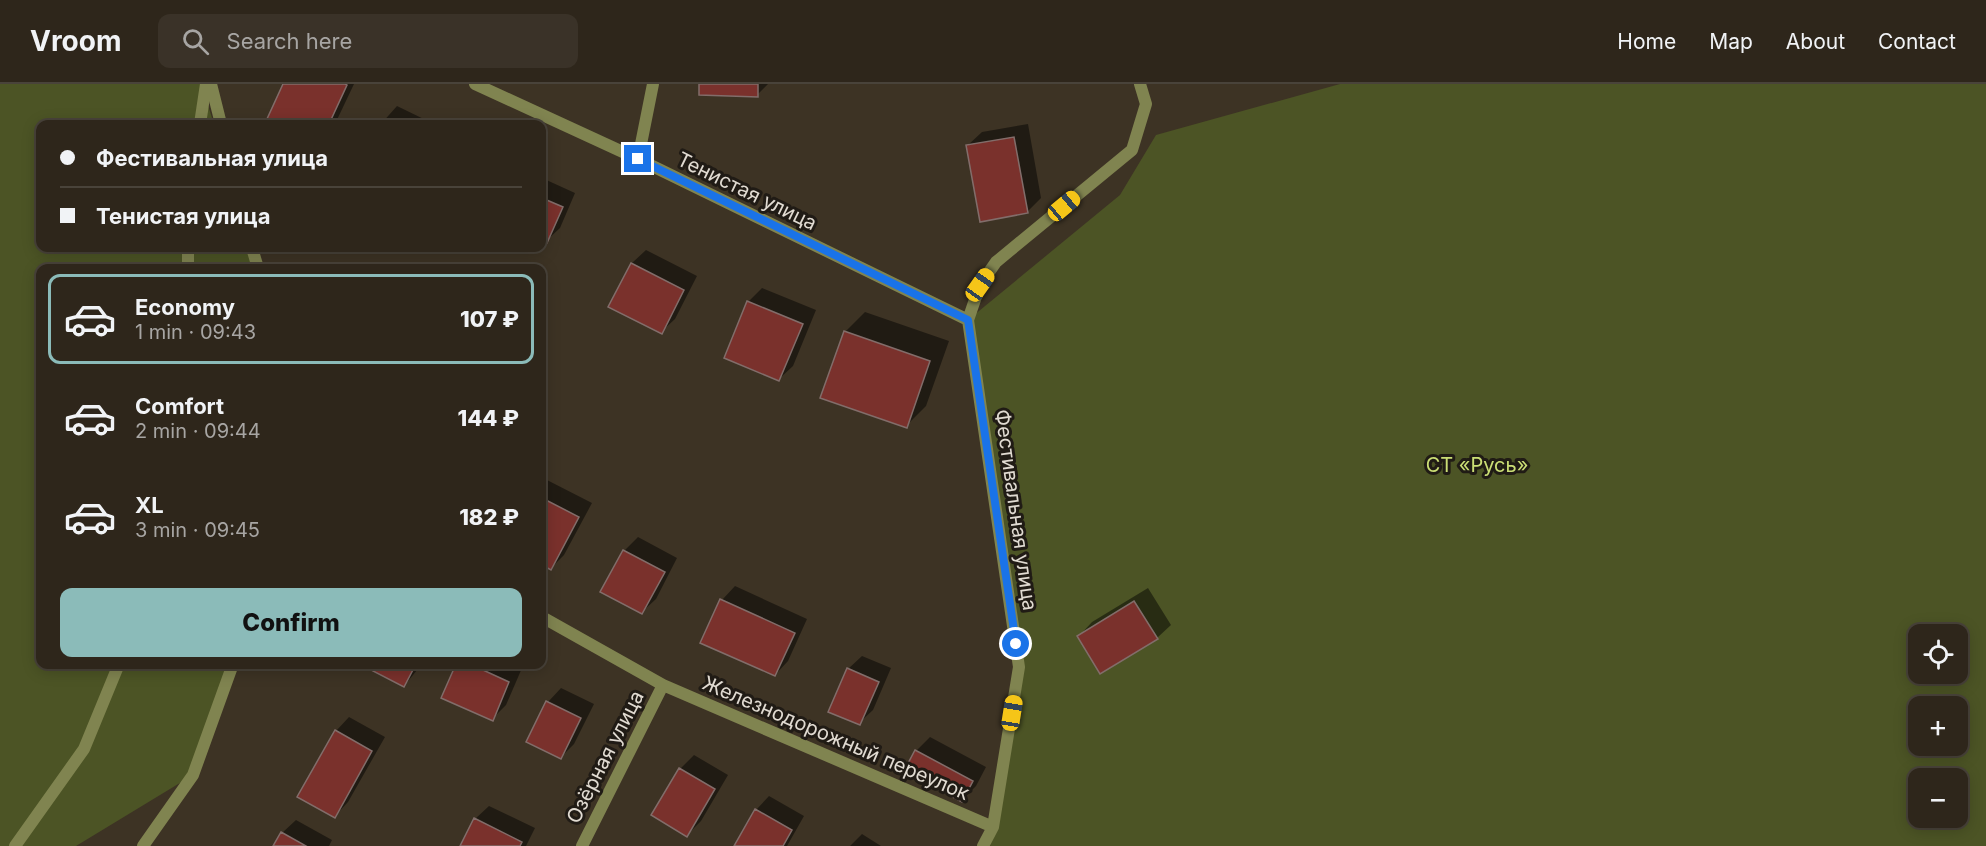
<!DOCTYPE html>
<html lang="en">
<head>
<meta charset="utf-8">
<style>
  :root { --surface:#2e261b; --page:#3a3228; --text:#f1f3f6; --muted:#a7a5a3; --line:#49433a; --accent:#8bbbb9 }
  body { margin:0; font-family:Inter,sans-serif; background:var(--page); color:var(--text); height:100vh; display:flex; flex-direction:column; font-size:22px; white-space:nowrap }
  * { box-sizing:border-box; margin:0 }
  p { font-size:20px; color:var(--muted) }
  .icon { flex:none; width:33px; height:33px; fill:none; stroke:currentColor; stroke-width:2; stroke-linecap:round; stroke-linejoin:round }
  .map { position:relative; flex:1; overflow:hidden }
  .sheet { position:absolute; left:36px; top:180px; width:510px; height:405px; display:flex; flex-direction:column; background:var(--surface); border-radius:12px; box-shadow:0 3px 15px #0003,0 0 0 2px var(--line) }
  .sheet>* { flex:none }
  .guide { position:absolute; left:36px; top:36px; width:510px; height:132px; border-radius:12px; box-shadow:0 3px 15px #0003,0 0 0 2px var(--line); display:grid; align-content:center; height:132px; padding:0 24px; background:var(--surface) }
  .buttons { position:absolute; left:1908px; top:540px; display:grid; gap:12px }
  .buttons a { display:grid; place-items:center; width:60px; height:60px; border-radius:12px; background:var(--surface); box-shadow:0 3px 15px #0003,0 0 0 2px var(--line); font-size:30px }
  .end { position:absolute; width:27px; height:27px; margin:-14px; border:8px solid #1a73e8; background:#fff; box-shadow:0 0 0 3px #fff }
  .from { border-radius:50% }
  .car { position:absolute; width:18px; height:36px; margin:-18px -9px; border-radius:8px; box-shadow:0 0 4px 2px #0007; background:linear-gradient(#f5c518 24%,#345 0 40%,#f5c518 0 76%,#345 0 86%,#f5c518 0) }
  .guide b { display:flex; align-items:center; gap:21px; height:57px; font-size:22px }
  .guide b+b { border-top:2px solid var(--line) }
  .guide i { width:15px; height:15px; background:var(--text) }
  ul { padding:10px 0 0; list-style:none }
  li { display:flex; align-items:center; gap:18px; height:90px; margin:0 12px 9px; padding:0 12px; border:3px solid transparent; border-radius:12px }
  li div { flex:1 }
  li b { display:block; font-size:22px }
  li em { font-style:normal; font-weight:800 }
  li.selected { border-color:var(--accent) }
  li>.icon { width:54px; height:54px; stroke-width:1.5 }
  .action { display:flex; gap:12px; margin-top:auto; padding:12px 24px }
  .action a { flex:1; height:69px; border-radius:12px; background:var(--accent); color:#111; font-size:24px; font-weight:800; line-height:69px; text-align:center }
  header { display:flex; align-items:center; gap:36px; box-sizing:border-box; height:84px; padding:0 30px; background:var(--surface); border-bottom:2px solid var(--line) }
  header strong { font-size:28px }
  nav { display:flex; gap:33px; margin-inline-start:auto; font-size:21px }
  .search { width:420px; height:54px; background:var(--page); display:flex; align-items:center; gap:15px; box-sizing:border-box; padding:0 21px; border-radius:12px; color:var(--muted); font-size:22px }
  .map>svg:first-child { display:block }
</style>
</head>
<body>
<header>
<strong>Vroom</strong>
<div class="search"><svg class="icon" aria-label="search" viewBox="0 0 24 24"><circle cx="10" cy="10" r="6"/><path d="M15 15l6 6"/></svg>Search here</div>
<nav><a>Home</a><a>Map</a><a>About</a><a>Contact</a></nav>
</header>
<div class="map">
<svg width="1986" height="762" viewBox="0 0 1986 762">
  <rect width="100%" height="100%" fill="#3d3324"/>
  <path fill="#4c5425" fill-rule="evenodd" d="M0,0H201L214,40H40V164H251L257,184H40V580L233,581L193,691L76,762H0Z
    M1340,0H1986V762H990L1019,583L968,236L1120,111L1156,51ZM1918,550H1958V590H1918ZM1918,622H1958V662H1918ZM1918,694H1958V734H1918Z"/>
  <path fill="#0007" d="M284,0H354L335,40H282L269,34Z
    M701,0H768L757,11Z
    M397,22L434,40H381Z
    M1028,40L1041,114L1027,128L968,61L982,48Z
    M542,94L575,109L560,144L546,157L542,155Z
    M646,166L697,192L675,235L661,248L610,222L632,179Z
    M762,204L816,226L793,282L779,295L748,218Z
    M865,228L949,257L926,322L906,342L845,248Z
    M545,395L592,419L564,471L551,484L542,480V399Z
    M638,453L677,474L656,515L642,528L602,507L624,467Z
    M735,502L807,535L788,577L775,591L722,516Z
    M1148,504L1171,541L1157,554L1079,552L1092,538Z
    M862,572L891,584L873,626L859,639L848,585Z
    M376,580H422L404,602Z
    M458,580H513L522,584L506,621L492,635Z
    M561,604L594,620L574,660L560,674L528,657L548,618Z
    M349,633L385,653L348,718L335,732L336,647Z
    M930,653L986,683L976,702L962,716L906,686L916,667Z
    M694,671L728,691L701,737L687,751L680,685Z
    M769,712L804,732L787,762H735L756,726Z
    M489,722L535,744L526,762H462L475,735Z
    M296,736L332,756L329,762H275L282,749Z
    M862,750L881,762H850Z"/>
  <path fill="#7a312c" stroke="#826d6a" stroke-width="1.5" d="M283,0H345L347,1L329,40H278L267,35Z
    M699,0H758V13L699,11Z
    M1014,53L1028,129L980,138L966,61Z
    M542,114L563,123L547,159L542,157Z
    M631,179L684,206L662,250L608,223Z
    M747,217L803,240L779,297L724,274Z
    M844,247L930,277L907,344L820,314Z
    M542,414L579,433L551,486L542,481Z
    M623,466L665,488L642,530L600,508Z
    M720,515L795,549L775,592L700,559Z
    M1134,517L1158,555L1100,590L1077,552Z
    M374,580H416L404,603L371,586Z
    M456,580H470L509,598L493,637L441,614Z
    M847,584L879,598L860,641L828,628Z
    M546,617L581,634L561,675L526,658Z
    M335,646L372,667L335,734L297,713Z
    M915,666L973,697L962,718L904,687Z
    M679,684L715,705L687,753L651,731Z
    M755,725L792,746L783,762H734Z
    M474,734L522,758L520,762H460Z
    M281,748L306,762H273Z"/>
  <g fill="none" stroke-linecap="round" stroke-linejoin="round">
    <path stroke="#808450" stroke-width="12" d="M200,40L206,0
      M188,184V164
      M15,762L84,665L119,580"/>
    <path stroke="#808450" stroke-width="12" d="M211,0L221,40
      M475,0L638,75L968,236
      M638,75L653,0
      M252,164L258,184
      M542,533L663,601L993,743
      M143,762L193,691L233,580
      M582,762L663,601
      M983,762L993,743L1019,583L968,236L980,201L996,178L1132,66L1146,20L1140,0"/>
  </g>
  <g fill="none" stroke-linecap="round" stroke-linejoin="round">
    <path stroke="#1a73e8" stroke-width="8" d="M638,75L968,236L1016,560"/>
  </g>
  <g text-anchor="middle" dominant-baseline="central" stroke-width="6" stroke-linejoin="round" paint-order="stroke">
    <g font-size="20" fill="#e1dbd2" stroke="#201b15">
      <text transform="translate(747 107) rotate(26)">Тенистая улица</text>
      <text transform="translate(1016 426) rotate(82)">Фестивальная улица</text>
      <text transform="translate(836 654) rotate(23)">Железнодорожный переулок</text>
      <text transform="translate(605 673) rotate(-63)">Озёрная улица</text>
    </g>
    <g font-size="20" fill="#cbde75" stroke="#201b15">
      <text x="1477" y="381">СТ «Русь»</text>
    </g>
  </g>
</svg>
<div class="buttons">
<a><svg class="icon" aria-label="locate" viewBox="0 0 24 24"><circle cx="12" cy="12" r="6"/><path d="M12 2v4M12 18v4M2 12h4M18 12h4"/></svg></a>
<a>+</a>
<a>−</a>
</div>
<i class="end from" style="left:1016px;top:560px"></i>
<i class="end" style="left:638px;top:75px"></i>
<i class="car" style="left:1064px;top:122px;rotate:50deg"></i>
<i class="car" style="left:980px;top:201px;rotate:35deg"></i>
<i class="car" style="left:1012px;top:629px;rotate:9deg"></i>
<div class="guide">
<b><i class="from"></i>Фестивальная улица</b>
<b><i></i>Тенистая улица</b>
</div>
<section class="sheet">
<ul>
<li class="selected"><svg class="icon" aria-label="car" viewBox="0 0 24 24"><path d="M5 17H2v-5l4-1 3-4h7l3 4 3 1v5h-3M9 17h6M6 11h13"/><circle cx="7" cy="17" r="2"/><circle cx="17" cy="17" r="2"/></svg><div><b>Economy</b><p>1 min · 09:43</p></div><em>107 ₽</em></li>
<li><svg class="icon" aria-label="car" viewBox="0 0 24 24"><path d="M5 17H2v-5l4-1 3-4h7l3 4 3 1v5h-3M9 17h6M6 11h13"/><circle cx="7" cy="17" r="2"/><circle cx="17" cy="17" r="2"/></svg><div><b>Comfort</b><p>2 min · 09:44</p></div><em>144 ₽</em></li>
<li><svg class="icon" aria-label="car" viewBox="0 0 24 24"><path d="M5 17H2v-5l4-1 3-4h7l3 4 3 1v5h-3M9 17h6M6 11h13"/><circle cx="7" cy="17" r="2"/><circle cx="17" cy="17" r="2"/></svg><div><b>XL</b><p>3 min · 09:45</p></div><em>182 ₽</em></li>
</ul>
<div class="action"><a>Confirm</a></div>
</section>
</div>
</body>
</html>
